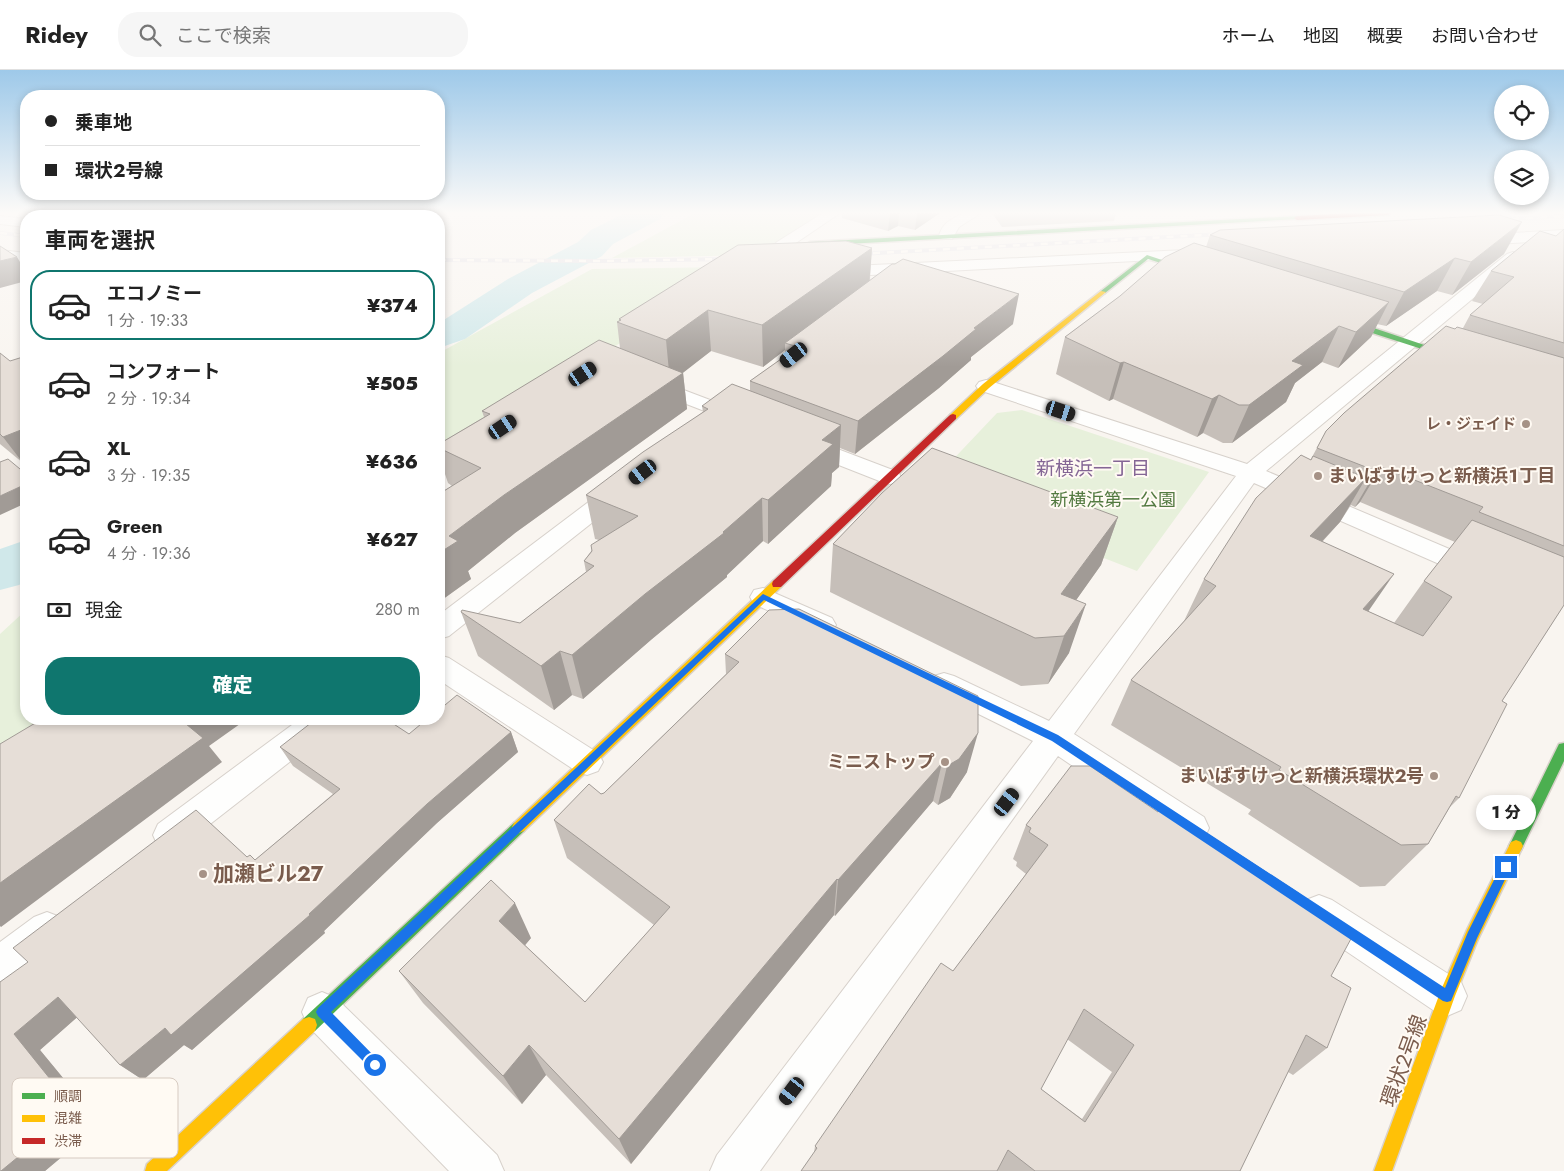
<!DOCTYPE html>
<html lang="ja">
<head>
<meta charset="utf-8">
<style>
  :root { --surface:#fff; --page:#f6f6f6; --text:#222; --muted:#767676; --line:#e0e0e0; --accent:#0f766e }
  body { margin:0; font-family:Jost,"Noto Sans JP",sans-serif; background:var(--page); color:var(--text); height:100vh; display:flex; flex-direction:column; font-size:19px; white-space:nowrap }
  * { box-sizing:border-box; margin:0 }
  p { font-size:16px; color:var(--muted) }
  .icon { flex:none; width:28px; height:28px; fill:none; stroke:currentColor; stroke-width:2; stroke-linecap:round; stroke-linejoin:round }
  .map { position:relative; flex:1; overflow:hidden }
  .sheet { position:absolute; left:20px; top:140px; width:425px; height:515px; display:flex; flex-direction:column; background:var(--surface); border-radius:20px; box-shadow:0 2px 8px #0003 }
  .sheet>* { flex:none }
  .hud { position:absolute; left:20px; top:20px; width:425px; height:110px; border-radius:20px; box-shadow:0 2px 8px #0003; display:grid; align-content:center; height:110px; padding:0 25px; background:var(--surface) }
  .buttons { position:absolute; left:1494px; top:15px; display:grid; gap:10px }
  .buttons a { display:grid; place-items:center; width:55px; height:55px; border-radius:50%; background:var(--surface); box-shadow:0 2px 8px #0003; font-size:25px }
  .end { position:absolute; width:22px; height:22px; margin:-11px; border:6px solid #1a73e8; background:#fff; box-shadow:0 0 0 2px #fff }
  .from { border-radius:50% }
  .bubble { position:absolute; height:35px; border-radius:18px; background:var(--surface); box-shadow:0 2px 8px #0003; font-size:16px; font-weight:800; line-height:35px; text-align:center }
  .car { position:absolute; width:15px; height:30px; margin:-15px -8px; border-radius:6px; box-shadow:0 0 4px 1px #0007; background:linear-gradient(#222 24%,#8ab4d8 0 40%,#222 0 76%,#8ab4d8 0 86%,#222 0) }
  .hud b { display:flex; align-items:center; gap:18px; height:48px; font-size:19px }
  .hud b+b { border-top:1px solid var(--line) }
  .hud i { width:12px; height:12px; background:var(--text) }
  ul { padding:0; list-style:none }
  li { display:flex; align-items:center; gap:15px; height:70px; margin:0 10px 8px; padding:0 15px; border:2px solid transparent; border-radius:20px }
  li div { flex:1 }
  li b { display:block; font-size:19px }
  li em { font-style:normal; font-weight:800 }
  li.on { border-color:var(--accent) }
  li>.icon { width:45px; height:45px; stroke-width:1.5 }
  h2 { padding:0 25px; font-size:22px; line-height:60px }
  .pay { display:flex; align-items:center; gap:12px; height:55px; padding:0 25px; font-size:19px }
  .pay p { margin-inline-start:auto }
  .action { display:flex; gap:10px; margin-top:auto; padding:10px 25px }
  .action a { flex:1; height:58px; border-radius:20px; background:var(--accent); color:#fff; font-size:20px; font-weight:800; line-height:58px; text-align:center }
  header { display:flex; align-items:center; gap:30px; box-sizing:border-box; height:70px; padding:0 25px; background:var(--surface); border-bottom:1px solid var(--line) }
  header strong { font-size:24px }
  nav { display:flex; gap:28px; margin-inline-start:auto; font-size:18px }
  .search { width:350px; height:45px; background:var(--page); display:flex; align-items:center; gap:12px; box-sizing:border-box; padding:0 18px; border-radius:20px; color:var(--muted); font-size:19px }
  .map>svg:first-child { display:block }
</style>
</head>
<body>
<header>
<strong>Ridey</strong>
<div class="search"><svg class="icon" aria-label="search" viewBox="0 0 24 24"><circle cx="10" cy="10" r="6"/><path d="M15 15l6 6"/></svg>ここで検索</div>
<nav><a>ホーム</a><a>地図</a><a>概要</a><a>お問い合わせ</a></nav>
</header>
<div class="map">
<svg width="1564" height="1101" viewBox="0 0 1564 1101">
  <rect width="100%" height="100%" fill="#f9f5f0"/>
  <path fill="#e7f0db" d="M695,143H828L758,185L612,188Z
    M728,197L720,208L439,391V283L592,199Z
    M1022,340L1209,402L1137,501L926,418L997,343Z
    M26,540V649H41L0,675V564Z"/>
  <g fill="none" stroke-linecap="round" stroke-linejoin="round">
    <path fill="#d0e8ea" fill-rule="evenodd" d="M625,143H664L660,149L613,174L602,186L532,223L465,269L439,278V253L508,209L578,172L591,160Z
      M26,470V511L19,515L0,520V479Z"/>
    <g stroke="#d7d1cb" stroke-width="2">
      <path id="street" d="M51,143H73L71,146H49Z
        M404,143H424L422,146H402Z
        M823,143H840L790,177L792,184L790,187H778L774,175L777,172Z
        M963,143H981L959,157L952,169H942L939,166C942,153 952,149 963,143Z
        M0,146L26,149V157L0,154Z
        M1564,160V170L1476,175L1471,173L1468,170L1471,167L1476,165Z
        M1206,179L1212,181L1214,184L1212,187L832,207L826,205L824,202L826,199L832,197Z
        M0,180L26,183V193L0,190Z
        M1513,182L1519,184L1521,187L1519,190L1266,401L1487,495L1491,501L1487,507L1478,510L1469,507L1254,413L1074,664L1204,747L1209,758L1204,769L1192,773L1180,769L1058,686L760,1101H710L717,1085L1033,671L934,622L929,614L934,606L944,603L954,606L1049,651L1236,406L979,320L976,316L979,312L986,310L993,312L1247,394L1507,184Z
        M652,308L747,344L751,348L747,352L740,354L733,352L645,318L642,314L645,310Z
        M806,367L898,402L901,407L898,412L890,414L882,412L798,379L795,374L798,369Z
        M619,413L627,415L631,420L627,425L449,566L439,569V545L611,415Z
        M763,518L832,548L836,555L832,562L822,565L754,534L750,527L754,520Z
        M439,585L449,588L598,683L603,692L598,701L587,705L576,701L439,610Z
        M300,649H337L333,658L182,776L170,780L158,776L153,765L158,754Z
        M1319,825L1332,830L1461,912L1467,926L1461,940L1447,946L1433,940L1306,854L1301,842L1306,830Z
        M47,842L60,847L66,860L60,873L14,910L0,915V872L34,847Z
        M322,922L336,928L497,1085L504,1101H449L308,956L302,942L308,928Z"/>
    </g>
    <g stroke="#d9d2cb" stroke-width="3">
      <path id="fast" d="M1297,146L1300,148L1299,149L810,176L807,174L810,172Z
        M1147,185L1198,202L1193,203L1148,189L1105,223H1101V221Z
        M1335,247H1341L1463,288L1456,290L1335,251Z
        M1564,673V691L1521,780L1516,782L1511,780L1509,776L1511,772L1559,674Z
        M519,751L524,753L526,757L524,761L315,961L309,963L303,961L301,955L303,949L514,753Z"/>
    </g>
    <g stroke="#d9d2cb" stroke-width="3">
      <path id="slow" d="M1101,221L1106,222L989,318L956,349H950V345L983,314Z
        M777,510L781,511L782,514L781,517L524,761L519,763L514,761L512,757L514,753L773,511Z
        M1516,770L1521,772L1523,776L1478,869L1455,926L1392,1101H1374L1441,920L1467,860L1511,772Z
        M309,947L315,949L317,955L315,961L167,1101H145L147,1094L303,949Z"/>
    </g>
    <g stroke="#d9d2cb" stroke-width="3">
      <path id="jam" d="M1353,143H1391L1388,145L1297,150L1294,148L1297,146Z
        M953,344L956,345V349L781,517H773L772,514L773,511L950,345Z"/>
    </g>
    <use href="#street" fill="#fefefd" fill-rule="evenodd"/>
    <use href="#fast" fill="#4caf50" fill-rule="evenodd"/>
    <use href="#slow" fill="#ffc107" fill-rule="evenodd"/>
    <use href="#jam" fill="#c62828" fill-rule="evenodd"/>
    <g stroke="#e6e3e7" stroke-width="4">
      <path id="rail" d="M1498,150L1564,146
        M0,163L26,166
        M859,184L1223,164
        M439,190L600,191L729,189"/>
    </g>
    <use href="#rail" stroke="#fffaf3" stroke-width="2.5" stroke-dasharray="7" stroke-linecap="butt"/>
  </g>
  <path fill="#c6bfb9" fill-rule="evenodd" d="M842,143H940L915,160L898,156L888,161L842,148Z
    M992,143H1116L1114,151L1002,157Z
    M1564,159V535L1502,631L1459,728L1450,737L1428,774L1385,816L1360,817L1248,744L1251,740L1111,655L1131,610L1184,551L1204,509L1311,389L1326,361L1455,259L1463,258L1470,245L1483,234L1472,231L1491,201L1556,166ZM1360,432L1455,472L1424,511L1394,553L1368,541L1323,471L1340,452L1351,435L1355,437Z
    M1210,165L1504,184L1452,225L1437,221L1386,256L1377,254L1371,267L1338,298L1322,292L1295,313L1286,332L1232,373H1223L1203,363L1197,367L1113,329L1109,331L1056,304L1065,267L1120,226L1206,177Z
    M872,178L870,210L1013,254L971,287V290L939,318L855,384L840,378L839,397L832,403L831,416L768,474L763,471L727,505V507L652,569L583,629L572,625L554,640L478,586L461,542L520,553L586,502L584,491L599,470L595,469L586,425L703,342L702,336L750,321V311L785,286V280L763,297L711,281L683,302L687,339L515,463L468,501L471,509L439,532V424L452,416L448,413L439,386V374L484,347L482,341L620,278L617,252L619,251V249Z
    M0,283L23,393L0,374Z
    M1118,447L1101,495L1076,530L1069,583L1048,614L1021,616L830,522L833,474Z
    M725,584L967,702L950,728L938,735L933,731L835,846L834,845L631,1094L546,1005L522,1034L423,933L399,901L531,868L525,875L585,932L654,855L567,788L554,750L601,724L604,723L726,604Z
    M511,662L518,682L437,753L324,861L325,863L192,980L184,975L143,1010L120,995L77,947L40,980L101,1054L45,1101H0V912L247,787L255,790L333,724L293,696L280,677L409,664Z
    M1158,742L1299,826L1331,906L1327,978L1293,1005L1288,1002L1240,1101H801L814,1083L815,1076L953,901L1026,804L1016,796L1017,792L1013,789L1026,755ZM1067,969L1112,1002L1082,1049L1041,1019Z"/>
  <path fill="#a19b96" d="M890,143H899L898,156L888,161Z
    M917,143H940L915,160Z
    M1522,152L1504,184L1452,225L1471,192Z
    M872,178L869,217L785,273V280L763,297L762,255Z
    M17,187L26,202V211L0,218V191Z
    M1455,188L1437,221L1386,256L1404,222Z
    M1019,224L1013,254L971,287V290L939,318L855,384L858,351L974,258Z
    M1389,232L1371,267L1338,298L1356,262Z
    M708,240L711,281L679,306L683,303L687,339L515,463L468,501L471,509L439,532V483L449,466L504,425L670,312L666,270Z
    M1339,256L1322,292L1295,313L1286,332L1232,373L1249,335L1292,291Z
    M1124,292L1113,329L1109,331L1120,293Z
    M1219,325L1203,363L1197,367L1212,329Z
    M841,355L839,397L832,403L831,416L768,474V430L822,370Z
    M26,358V392L23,393L3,367Z
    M1381,397L1360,432L1355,437L1376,401Z
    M1366,408L1340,452L1285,511L1310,466Z
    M26,414V433L0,445V426Z
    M762,428L763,471L727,505V507L652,569L583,629L572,585L645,524L723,462Z
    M1118,447L1101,495L1050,567L1061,524Z
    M1394,504L1363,549V539Z
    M1086,534L1069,583L1048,614L1064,566Z
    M560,581L572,625L554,640L541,596Z
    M194,649H247L209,676L222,692L1,857L0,856V813L186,654Z
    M511,662L518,682L437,753L324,861L325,863L192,980L184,975L143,1010L120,995L165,958L309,844L427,734Z
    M978,663L967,702L950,728L938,735L947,696Z
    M942,693L933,731L835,846L838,810Z
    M837,809L834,845L631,1094L619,1069Z
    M515,833L531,868L516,886L499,851Z
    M58,927L82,943L40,980L101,1054L45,1101H1L14,964Z
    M529,975L546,1005L522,1034L503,1006Z"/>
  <path fill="#e6ded7" stroke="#a19b96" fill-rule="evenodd" d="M1499,145L1522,152L1471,192L1455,188L1404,222L1210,165L1220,160Z
    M1564,159V273L1470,245L1514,207L1491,201L1540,161L1556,166Z
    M846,171L872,178L762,255L708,240L666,270L617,252L621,250L619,249L738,175Z
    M1194,173L1389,232L1356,262L1339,256L1292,291L1303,295L1249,335H1239L1219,325L1212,329L1124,292L1120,293L1065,267L1120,226L1165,187Z
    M0,176L17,187L0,191Z
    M903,189L1019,224L974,258L976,259L943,286L858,351L750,311L798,277L785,273L892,194H895Z
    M1446,256L1455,259L1457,257L1564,288V476L1479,442L1483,437L1417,411L1381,397L1376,401L1317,378L1326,361L1344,343Z
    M599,270L683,303L504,425L449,466L458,471L439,483V424L481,398L439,378V374L490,344L482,341Z
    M0,283L10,291L26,286V358L3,367L0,364Z
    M732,314L841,355L822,370L833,374L768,430L762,428L723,462L724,463L645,524L572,585L560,581L541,596L461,542L462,540L520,553L594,496L584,491L592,481L591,475L638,446L586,425L643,382L708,339L702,336Z
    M932,378L1118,447L1061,524L1086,534L1064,566L1035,568L833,474L882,423Z
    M1301,385L1311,390L1313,386L1366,408L1310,466L1394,504L1363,539L1423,566L1452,527L1424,511L1472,450L1564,487V535L1502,631L1507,634L1459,728L1456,726L1428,774L1401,775L1279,700L1281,697L1131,610L1216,516L1204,509L1256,428Z
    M8,389L26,404V414L0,426V392Z
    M799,539L978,626V663L959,689L947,696L942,693L838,810L837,809L619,1069L529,975L503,1006L399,901L491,810L515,833L499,851L585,932L670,837L554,750L589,714L601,724L604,723L739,592L725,584L769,540Z
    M457,625L511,662L427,734L309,844L310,845L171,965L165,958L120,995L58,927L14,964L75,1040L1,1101H0V912L28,892L13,878L196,740L247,787L250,785L255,790L340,719L280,677L316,649H386L409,664L427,649H439V640Z
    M42,649H194L186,654L203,668L0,813V674Z
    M1071,696H1090L1158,742L1163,735L1300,824L1299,826L1353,865L1331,906L1351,918L1327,978L1306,965L1240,1101H1035L1008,1080L997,1101H801L817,1078L815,1076L941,893L953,901L1048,775L1029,762L1031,758L1026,755ZM1084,939L1134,975L1085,1052L1041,1019Z"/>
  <linearGradient id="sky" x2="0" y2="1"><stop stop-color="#9ec9e9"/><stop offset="0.48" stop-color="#fcfaf8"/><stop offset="1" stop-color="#fcfaf8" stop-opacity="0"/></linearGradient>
  <rect width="1564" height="297" fill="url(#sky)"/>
  <path fill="#1a73e8" d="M763,524L1058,665L1445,918L1468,862L1502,794H1509L1511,797L1477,868L1451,931L1447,932L1443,931L1052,671L764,530L331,942L379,991L381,995L379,999L375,1001L371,999L318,946L316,942L318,938Z"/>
  <g fill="#a69286" stroke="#fffaf3" stroke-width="2">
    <circle cx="1526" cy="354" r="5"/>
    <circle cx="1318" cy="406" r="5"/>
    <circle cx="945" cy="692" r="5"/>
    <circle cx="1434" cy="706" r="5"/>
    <circle cx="203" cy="804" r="5"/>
  </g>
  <g text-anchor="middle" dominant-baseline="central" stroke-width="4" stroke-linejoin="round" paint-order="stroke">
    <g font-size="15" font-weight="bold" fill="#7a5c4d" stroke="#fffaf3" text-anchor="end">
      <text x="1516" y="354">レ・ジェイド</text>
    </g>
    <g font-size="18" font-weight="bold" fill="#7a5c4d" stroke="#fffaf3" text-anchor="end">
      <text x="1328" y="406" text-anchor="start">まいばすけっと新横浜１丁目</text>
      <text x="935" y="692">ミニストップ</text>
      <text x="1424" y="706">まいばすけっと新横浜環状２号</text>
    </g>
    <g font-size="18" fill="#537a41" stroke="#fffaf3">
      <text x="1113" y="430">新横浜第一公園</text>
    </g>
    <g font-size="19" fill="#846695" stroke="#fffaf3">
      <text x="1093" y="398">新横浜一丁目</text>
    </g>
    <g font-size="21" font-weight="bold" fill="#7a5c4d" stroke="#fffaf3" text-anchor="start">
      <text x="213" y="804">加瀬ビル27</text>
    </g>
    <g font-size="21" fill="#7a5c4d" stroke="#fffaf3">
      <text transform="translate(1404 991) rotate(-70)">環状2号線</text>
    </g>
  </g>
  <rect x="12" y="1008" width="166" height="80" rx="8" fill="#fffaf3" stroke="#d7cbc1" stroke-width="1"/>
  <rect x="22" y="1023" width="23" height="6" fill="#4caf50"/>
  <rect x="22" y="1045" width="23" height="7" fill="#ffc107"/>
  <rect x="22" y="1068" width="23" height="6" fill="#c62828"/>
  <g font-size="14" fill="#7a5c4d">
    <text x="54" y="1031">順調</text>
    <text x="54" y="1053">混雑</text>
    <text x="54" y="1076">渋滞</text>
  </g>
</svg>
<div class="buttons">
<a><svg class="icon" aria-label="locate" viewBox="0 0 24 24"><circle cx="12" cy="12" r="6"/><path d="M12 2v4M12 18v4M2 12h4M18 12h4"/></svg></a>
<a><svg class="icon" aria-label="layers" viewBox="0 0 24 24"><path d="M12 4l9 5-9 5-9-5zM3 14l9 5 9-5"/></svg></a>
</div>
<i class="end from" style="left:375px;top:995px"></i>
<i class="end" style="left:1506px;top:797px"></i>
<div class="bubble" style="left:1476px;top:725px;width:60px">1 分</div>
<i class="car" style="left:794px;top:285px;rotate:232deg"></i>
<i class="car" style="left:583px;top:304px;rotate:56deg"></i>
<i class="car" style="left:1061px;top:341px;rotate:108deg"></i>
<i class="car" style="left:503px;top:357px;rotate:56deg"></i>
<i class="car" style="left:643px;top:402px;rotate:233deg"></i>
<i class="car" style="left:1007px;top:732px;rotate:37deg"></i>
<i class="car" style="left:792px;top:1021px;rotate:217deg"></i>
<div class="hud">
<b><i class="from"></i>乗車地</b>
<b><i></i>環状2号線</b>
</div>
<section class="sheet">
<h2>車両を選択</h2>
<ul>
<li class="on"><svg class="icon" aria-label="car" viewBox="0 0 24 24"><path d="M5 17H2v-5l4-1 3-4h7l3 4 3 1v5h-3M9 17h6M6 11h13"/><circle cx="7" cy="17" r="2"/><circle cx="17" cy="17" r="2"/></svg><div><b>エコノミー</b><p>1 分 · 19:33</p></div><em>¥374</em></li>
<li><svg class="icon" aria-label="car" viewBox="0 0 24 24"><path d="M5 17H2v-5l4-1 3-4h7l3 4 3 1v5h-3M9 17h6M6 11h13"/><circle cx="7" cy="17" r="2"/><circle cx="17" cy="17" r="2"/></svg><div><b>コンフォート</b><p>2 分 · 19:34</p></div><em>¥505</em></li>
<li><svg class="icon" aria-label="car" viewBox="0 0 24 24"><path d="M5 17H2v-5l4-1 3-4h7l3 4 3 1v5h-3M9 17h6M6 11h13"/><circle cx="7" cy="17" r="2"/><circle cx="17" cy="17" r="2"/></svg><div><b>XL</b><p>3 分 · 19:35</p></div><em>¥636</em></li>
<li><svg class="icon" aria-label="car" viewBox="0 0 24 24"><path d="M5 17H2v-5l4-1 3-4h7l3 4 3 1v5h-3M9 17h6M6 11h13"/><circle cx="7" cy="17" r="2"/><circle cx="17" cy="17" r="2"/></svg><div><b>Green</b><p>4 分 · 19:36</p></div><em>¥627</em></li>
</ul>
<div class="pay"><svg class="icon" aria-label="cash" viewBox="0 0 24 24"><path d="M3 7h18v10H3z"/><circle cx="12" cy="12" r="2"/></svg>現金<p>280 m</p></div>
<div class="action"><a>確定</a></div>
</section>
</div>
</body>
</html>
